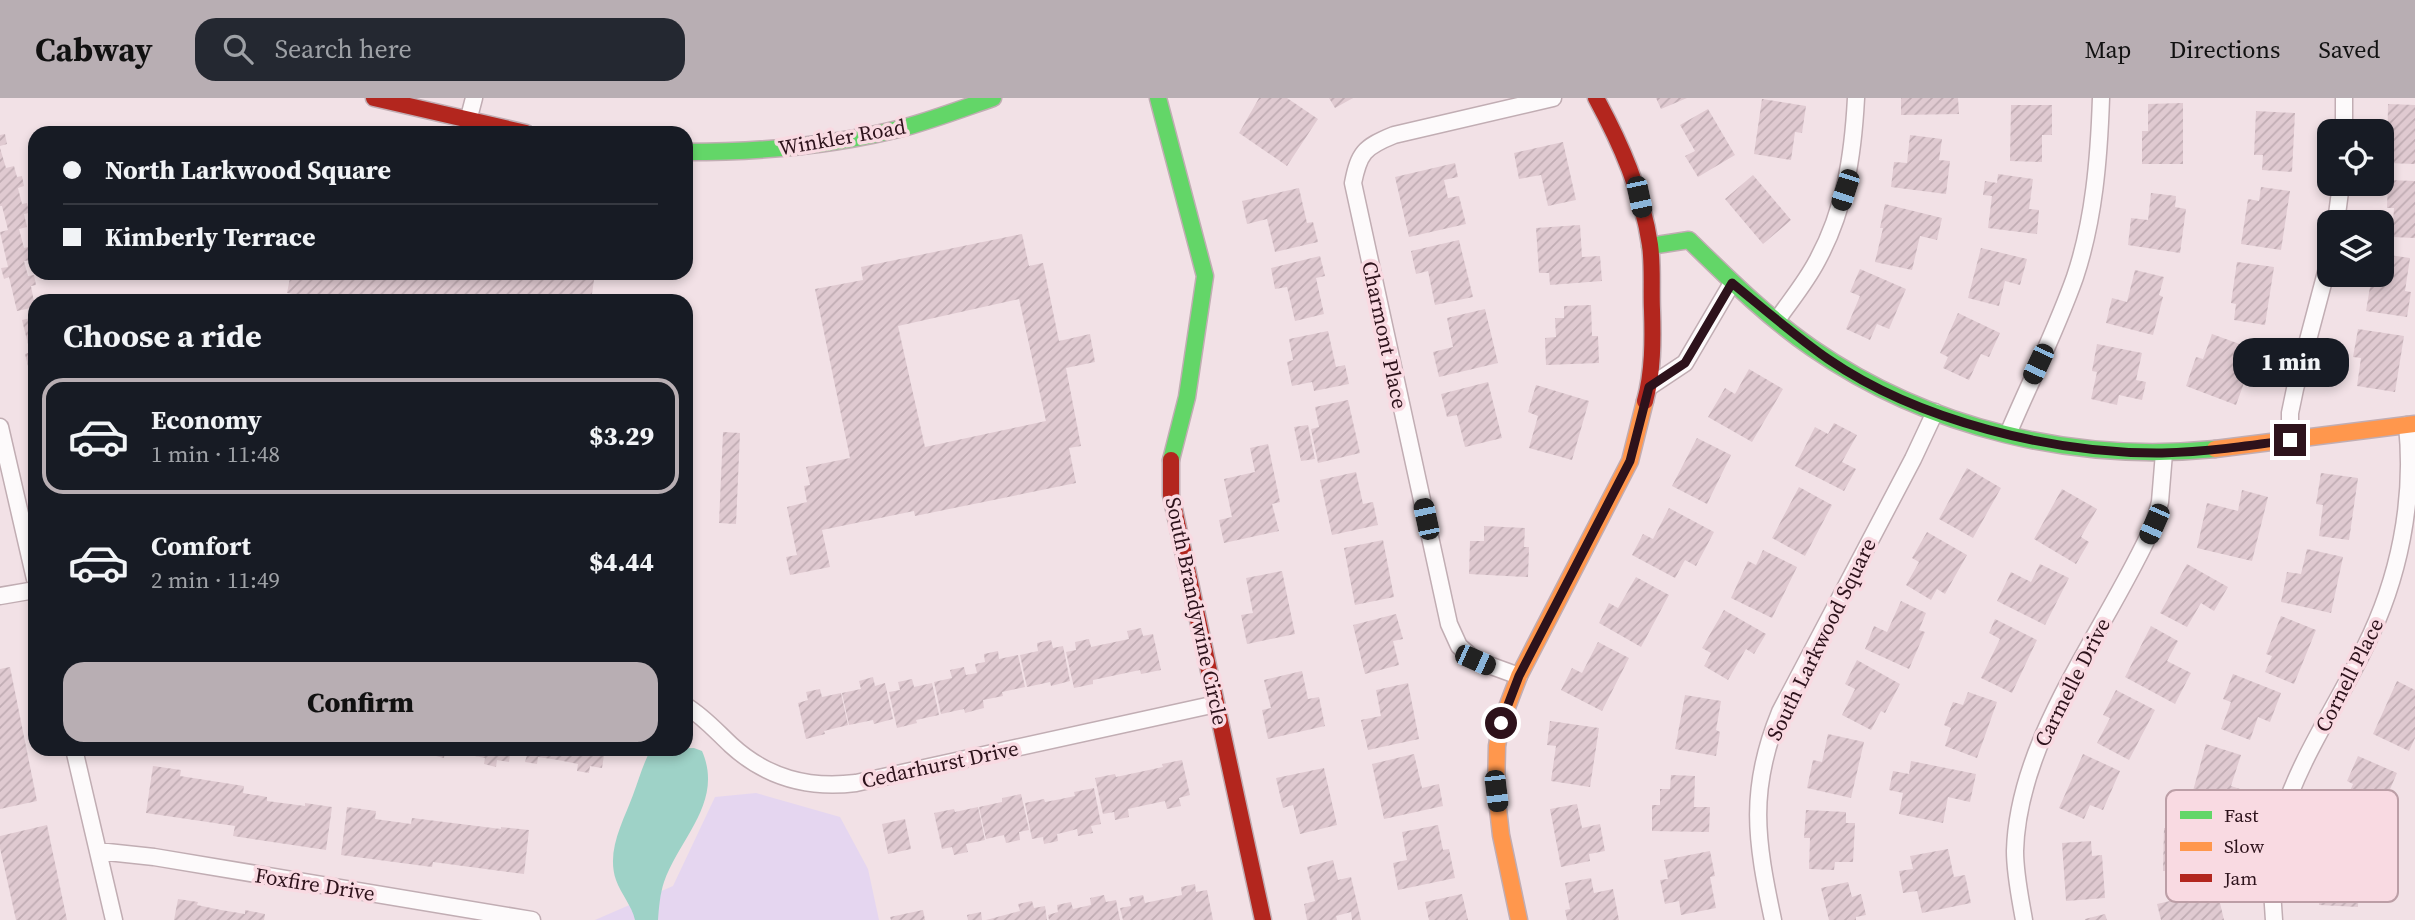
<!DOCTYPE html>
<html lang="en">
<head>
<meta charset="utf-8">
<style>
  :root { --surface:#171b24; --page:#242831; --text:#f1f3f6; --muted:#9ea1a6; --line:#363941; --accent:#b8aeb3 }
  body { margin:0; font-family:"Source Serif 4",serif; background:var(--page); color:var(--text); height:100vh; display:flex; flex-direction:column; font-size:26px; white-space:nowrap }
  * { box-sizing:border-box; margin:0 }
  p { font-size:23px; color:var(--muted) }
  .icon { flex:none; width:38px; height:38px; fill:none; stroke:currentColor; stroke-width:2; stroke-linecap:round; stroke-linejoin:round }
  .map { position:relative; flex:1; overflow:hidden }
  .drawer { position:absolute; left:28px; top:196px; width:665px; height:462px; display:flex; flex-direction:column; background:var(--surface); border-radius:21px; box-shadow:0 4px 10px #0003 }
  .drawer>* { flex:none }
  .banner { position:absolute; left:28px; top:28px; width:665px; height:154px; border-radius:21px; box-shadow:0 4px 10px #0003; display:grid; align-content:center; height:154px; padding:0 35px; background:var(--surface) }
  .buttons { position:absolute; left:2317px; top:21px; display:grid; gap:14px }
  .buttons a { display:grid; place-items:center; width:77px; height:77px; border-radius:14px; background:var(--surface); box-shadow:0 4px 10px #0003; font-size:35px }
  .end { position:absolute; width:32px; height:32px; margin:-16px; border:9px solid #2d121b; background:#fff; box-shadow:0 0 0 4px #fff }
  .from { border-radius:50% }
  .bubble { position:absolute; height:49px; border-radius:21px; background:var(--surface); box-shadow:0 4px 10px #0003; font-size:23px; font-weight:800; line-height:49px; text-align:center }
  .car { position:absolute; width:21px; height:42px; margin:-21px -10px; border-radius:9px; box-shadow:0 0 5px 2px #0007; background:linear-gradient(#222 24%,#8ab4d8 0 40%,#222 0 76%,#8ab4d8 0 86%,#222 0) }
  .banner b { display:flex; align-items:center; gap:24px; height:66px; font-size:26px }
  .banner b+b { border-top:2px solid var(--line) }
  .banner i { width:18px; height:18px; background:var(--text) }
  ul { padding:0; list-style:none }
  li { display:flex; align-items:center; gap:21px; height:116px; margin:0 14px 10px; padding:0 21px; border:4px solid transparent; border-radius:21px }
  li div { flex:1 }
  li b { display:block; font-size:26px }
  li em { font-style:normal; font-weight:800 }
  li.selected { border-color:var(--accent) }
  li>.icon { width:63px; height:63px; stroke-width:1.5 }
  h2 { padding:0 35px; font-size:32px; line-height:84px }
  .button { display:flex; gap:14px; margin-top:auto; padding:14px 35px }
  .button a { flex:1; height:80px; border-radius:21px; background:var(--accent); color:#111; font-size:28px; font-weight:800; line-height:80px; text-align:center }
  header { display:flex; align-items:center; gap:42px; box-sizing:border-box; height:98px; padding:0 35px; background:var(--accent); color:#111 }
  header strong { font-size:33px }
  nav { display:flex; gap:38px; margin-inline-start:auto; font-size:24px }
  .search { width:490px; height:63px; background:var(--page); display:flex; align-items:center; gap:18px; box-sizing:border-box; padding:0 24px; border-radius:21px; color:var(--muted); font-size:26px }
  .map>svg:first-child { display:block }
</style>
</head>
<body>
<header>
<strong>Cabway</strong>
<div class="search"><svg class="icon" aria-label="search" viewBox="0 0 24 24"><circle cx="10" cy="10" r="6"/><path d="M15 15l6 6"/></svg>Search here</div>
<nav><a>Map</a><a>Directions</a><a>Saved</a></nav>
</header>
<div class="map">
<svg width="2415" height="822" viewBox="0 0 2415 822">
  <defs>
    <pattern id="building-hatch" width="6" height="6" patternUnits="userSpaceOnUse" patternTransform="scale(1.75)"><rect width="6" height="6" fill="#e0cad1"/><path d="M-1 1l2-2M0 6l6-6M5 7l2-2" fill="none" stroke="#c0acb3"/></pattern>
  </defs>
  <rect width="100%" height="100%" fill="#f2e1e6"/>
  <path fill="#e5d6f0" d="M756,695L840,719L868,771L879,822H595L673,788L715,699Z"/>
  <path fill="#9ed2c7" d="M694,650L702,653C724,704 680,739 664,784C660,796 659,809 658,822H635C632,808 621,796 616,782C606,753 623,724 633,697C639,681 643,666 651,651Z"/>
  <path fill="url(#building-hatch)" fill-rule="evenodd" d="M1259,0H1287L1318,21L1287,68L1239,35Z
    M1329,0H1353L1335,10Z
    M1656,0H1687L1661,11Z
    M1901,0H1958L1959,16L1901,17Z
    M1762,1L1806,8L1802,35L1795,34L1791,62L1754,56Z
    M2183,5V66H2142V33H2148V6Z
    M2388,6L2415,7V66L2387,65Z
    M2011,7H2052V37H2042V64L2010,63Z
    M1708,11L1735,57L1698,79L1685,58L1695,53L1680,27Z
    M2256,13L2295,15L2292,74L2262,72L2263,57H2254Z
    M5,36L7,46L0,48V37Z
    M1910,37L1942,41L1939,62L1950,63L1946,96L1891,89L1894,64L1907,65Z
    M1563,44L1576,102L1548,108L1541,77L1519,81L1514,55Z
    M0,50L6,70L14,68L17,79L22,78L24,88L18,90L22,106L27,105L29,115L24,116L27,129L19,131L24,150L28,149L31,162L24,163L28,178L34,177L36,187L31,188L35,209L17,213L9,179L4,181L1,170L8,169L0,134L8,132L2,108H0Z
    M1455,65L1458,79L1444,82L1448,100L1459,98L1466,126L1409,139L1395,79Z
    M1998,76L2033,81L2029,111L2039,112L2037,136L1988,130L1992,98L1983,97L1985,83L1997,85Z
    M1753,77L1791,122L1763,146L1725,101Z
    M2388,82L2415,83V140L2392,139L2394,110H2387Z
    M2261,89L2290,93L2281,152L2241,146L2248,101L2259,103Z
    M1299,90L1307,125L1313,124L1318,144L1275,154L1267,121L1247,126L1242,103Z
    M2151,95L2176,98L2175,109L2186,111L2180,155L2128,147L2131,120L2148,122Z
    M1885,106L1942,120L1937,142L1920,138L1912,172L1875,164L1883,130H1880Z
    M1580,127L1582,159L1600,158L1602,183L1550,187L1549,175H1539L1536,130Z
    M1022,136L1029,168L1043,165L1059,243L1090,236L1095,264L1066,270L1081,348L1069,350L1076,385L915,418L914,413L822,432L830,469L790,477L786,459L797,457L787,409L807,404L804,388L810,387L806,369L850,360L815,191L863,182L861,169ZM1019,201L1046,323L925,349L898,228Z
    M1459,142L1473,199L1435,207L1428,173L1416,176L1411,153Z
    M1981,150L2027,161L2020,187L2005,183L1999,208L1968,200Z
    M2382,156L2410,160L2405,193L2411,194L2407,219L2366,213L2372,177H2382Z
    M1320,158L1325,178L1316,180L1324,216L1295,223L1287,189L1275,191L1271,170Z
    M2237,164L2274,169L2265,227L2234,222L2236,206L2231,205Z
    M1860,171L1906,191L1889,231L1877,226L1870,242L1846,231L1860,198L1850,194Z
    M2135,172L2164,179L2159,197L2163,199L2153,237L2106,225L2112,200L2127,204Z
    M291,175H595L591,203H333L287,195Z
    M1591,207L1592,238H1598L1599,265L1546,267L1545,240L1556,239L1555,220H1564V208Z
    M1485,211L1498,265L1439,279L1433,254L1453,249L1447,220Z
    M1958,215L2000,235L1989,259L1981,256L1969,282L1943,270L1948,259L1940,255Z
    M35,219V274H34L32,266L28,268L25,256L30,254L22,222Z
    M2358,231L2404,238L2395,294L2357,288L2361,260L2353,259Z
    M1328,233L1336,269L1345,267L1349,286L1314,293L1312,284L1292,288L1287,264L1293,262L1289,241Z
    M2212,236L2256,252L2236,307L2186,288L2196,259L2203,261Z
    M2097,246L2142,255L2136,282L2146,284L2142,302L2119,297L2117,307L2091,301L2097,274L2092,273Z
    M1749,271L1783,291L1752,344L1708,319L1725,290L1735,296Z
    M1488,284L1502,340L1465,349L1457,317L1447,319L1441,296Z
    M1536,287L1589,303L1572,362L1529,350L1538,318L1528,314Z
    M1348,302L1360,355L1318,365L1311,331L1319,329L1315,309Z
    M1834,325L1857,337L1842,364L1856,371L1844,393L1795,368L1815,329L1828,336Z
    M1308,327L1315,361L1301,363L1294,329Z
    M723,334L740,335L736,426L719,425Z
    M1697,340L1731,357L1707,406L1672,388Z
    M1268,346L1280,404L1272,406L1279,433L1224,445L1219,422L1232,419L1224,381L1255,374L1250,350Z
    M1967,370L2001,390L1973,440L1939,421Z
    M1356,374L1363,406L1373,404L1378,427L1332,437L1320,382Z
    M2321,375L2358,380L2349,442L2319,438L2323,407L2316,406Z
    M1799,389L1832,407L1805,458L1772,440Z
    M2062,391L2097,411L2081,439L2089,444L2076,466L2034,441Z
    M2242,392L2268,399L2252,463L2197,450L2207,405L2238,413Z
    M1669,410L1714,434L1696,468L1685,462L1675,480L1632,457L1643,436L1653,441Z
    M1484,428L1525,430L1524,449H1529L1528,479L1469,476L1470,443H1484Z
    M1927,434L1967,457L1945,496L1937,491L1931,502L1906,487L1919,464L1912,460Z
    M1383,442L1394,499L1355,507L1344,450Z
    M2307,451L2343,459L2331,515L2281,504L2287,474L2301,476Z
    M1763,452L1797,469L1772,520L1731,500L1748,463L1756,467Z
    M2040,466L2069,480L2045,527L1997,503L2011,474L2031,484Z
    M2187,466L2228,489L2214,513L2201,505L2187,529L2160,515Z
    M1282,473L1295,536L1247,546L1241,517L1253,515L1246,480Z
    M1636,479L1669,497L1641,549L1599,525L1609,505L1618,510Z
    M1901,503L1926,515L1919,532L1925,534L1909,571L1865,551L1874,528L1887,534Z
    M1724,512L1766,536L1754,556L1746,551L1728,582L1704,568L1711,555L1702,550Z
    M1396,516L1403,541L1393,543L1399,567L1365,576L1353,527Z
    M2281,518L2316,532L2294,586L2265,574L2272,558L2266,556Z
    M1995,521L2037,542L2012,595L1981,580L2000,541L1989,535Z
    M2151,528L2178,543L2167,563L2191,575L2175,606L2125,579Z
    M1141,530L1143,538L1153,536L1161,572L1141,576L1140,572L1093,582V586L1074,590L1066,554L1076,552L1075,544L1089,541L1091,549L1129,541L1127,533Z
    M1051,542L1053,550L1063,548L1070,583L1051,588L1050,584L1027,589L1020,557L1038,553L1037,545Z
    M1598,544L1629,560L1602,613L1561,592L1572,570L1582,575Z
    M998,553L999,561L1018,557L1025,589L1002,594L1003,598L983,602L984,610L965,615L964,611L941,616L934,584L952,580L950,572L964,569L966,577L977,575L975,566L985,564L984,556Z
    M1857,562L1900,586L1885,615L1881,613L1871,632L1842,617L1855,591L1845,586Z
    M10,569L37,703L0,711V571Z
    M1302,573L1308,601L1319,599L1325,628L1268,641L1262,612L1271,610L1264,582Z
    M2233,576L2281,595L2270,624L2258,619L2250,642L2221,631L2231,604L2223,601Z
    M873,579L875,588L885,585L893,621L874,626L873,622L849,627L842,595L861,591L859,583Z
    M912,581L914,589L932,585L939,617L916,622L917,625L897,630L889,594L900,592L898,584Z
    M2397,583L2415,592V640L2409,653L2373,636Z
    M1408,585L1419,641L1368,652L1361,622L1381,618L1376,592Z
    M820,591L822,599L841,595L848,627L824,633L825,636L806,641L798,605L808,602L806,594Z
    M2116,592L2155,612L2129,662L2097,645L2110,620L2103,617Z
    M1968,594L1997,604L1977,660L1945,648L1951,630L1944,627L1953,604L1963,607Z
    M1685,597L1721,603L1716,632L1720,634L1716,658L1675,651Z
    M1550,623L1599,630L1590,689L1551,683L1556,648L1547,647Z
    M1828,636L1864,644L1851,700L1807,690L1813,662L1822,664Z
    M2206,646L2241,657L2231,688L2240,691L2234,713L2191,700Z
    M434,651H511L509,664L497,662L496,669L484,666L485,660L465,656L445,653L444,660L432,657Z
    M515,651H605L602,670L590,668L589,675L577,673L578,666L558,662L538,659L537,666L525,664L527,657L515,655Z
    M1414,656L1422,690L1439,686L1443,708L1384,721L1372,666Z
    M2083,656L2120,673L2103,712L2090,707L2084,721L2059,710Z
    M2358,658L2397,675L2375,726L2342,712L2353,686L2347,683Z
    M1182,662L1190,697L1179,700L1181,708L1167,711L1165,703L1146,707L1128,711L1129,719L1115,722L1114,714L1103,716L1095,680L1115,676L1116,679L1163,669L1162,666Z
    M1911,663L1976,676L1970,704L1948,699L1943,725L1899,716L1903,695L1889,692L1893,673L1909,676Z
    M153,668L181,672L180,678L244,688L243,695L267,699V703L305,708V705L332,709L326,752L233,738L235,728L146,715Z
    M1324,670L1337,727L1300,736L1293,707L1283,710L1276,680Z
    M1671,677L1695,678L1694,709H1710L1709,734L1652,733V707H1660V691H1670Z
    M1094,690L1101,726L1091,728L1093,735L1078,738L1077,731L1066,734L1057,736L1058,743L1044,746L1043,739L1032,741L1025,705L1044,701L1045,704L1061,701L1075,698L1074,694Z
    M1021,696L1029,732L1019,734L1020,742L1006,745L1004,737L986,741L979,709L1002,704V700Z
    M1577,706L1582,730L1600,726L1605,753L1589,756L1590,763L1561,769L1550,711Z
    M347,709L376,713L375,721L411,726L412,720L501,731V729L529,732L524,776L433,764L432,769L341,757Z
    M978,709L985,742L966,746L968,754L954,757L952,749L942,751L934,715L954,711L955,714Z
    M1806,712L1846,714V725H1855L1853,764H1835L1834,772L1809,771L1810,740H1804Z
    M2180,720H2207L2206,751L2219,752V774L2163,773L2164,730H2180Z
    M905,721L911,751L888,756L882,726Z
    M47,727L67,822H16L0,750V738Z
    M1438,727L1443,752L1449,751L1455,780L1398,792L1393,765L1407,762L1402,734Z
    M2091,743L2092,758L2102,757L2105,800L2066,803L2062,745Z
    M2322,749L2382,753L2380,783L2359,781L2358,809L2319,807Z
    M1948,751L1954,779L1965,777L1971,805L1922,815L1917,793L1903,795L1899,773L1913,771L1910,758Z
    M1710,753L1715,778L1710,779L1716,810L1681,817L1679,803L1665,806L1660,782L1668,781L1664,762Z
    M1333,762L1338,782L1351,779L1361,822H1352L1351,814L1336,818L1337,822H1307L1304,806L1315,803L1307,769Z
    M1591,780L1594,795L1613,791L1619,822H1567L1565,812L1570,811L1565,785Z
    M1848,784L1852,799L1861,796L1866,817L1856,819V822H1829L1821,790Z
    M1195,786L1196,794L1207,792L1213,822H1123L1120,810L1131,808L1129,800L1143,797L1145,805L1182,797L1181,789Z
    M2217,792L2224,822H2161L2157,806Z
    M1462,796L1468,822H1429L1425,804Z
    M1104,797L1106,804L1116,802L1120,822H1049L1048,817L1058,814L1057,807L1071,804L1073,811L1091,807L1090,800Z
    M178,801L198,804L197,807L221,812L245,816V812L265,816L264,822H174Z
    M1032,803L1034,810L1045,808L1047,822H986L1020,813L1018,806Z
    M923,812L925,822H891L890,819Z
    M981,814L982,822H968L967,817Z
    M2105,816L2107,822H2085V821Z"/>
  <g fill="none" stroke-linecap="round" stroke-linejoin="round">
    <g stroke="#c1adb3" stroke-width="19">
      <path id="street" d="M2344,0V33
        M468,23L474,0
        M2336,124L2341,86
        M1777,222C1791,202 1806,184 1817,163C1845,112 1853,57 1856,0
        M1649,289L1685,265L1732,185
        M0,329L35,481
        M2008,336C2030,284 2056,233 2075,179C2094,122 2099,60 2101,0
        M2290,342V315L2295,291L2329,163
        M0,498L35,492
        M1519,578L1475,562L1459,548L1449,526L1353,85C1359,55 1364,49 1394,37L1553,0
        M686,608C704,619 716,633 731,647C767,680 808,691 856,685L1216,606
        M74,651L114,822
        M98,753L154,759L532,822
        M1773,822C1756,742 1748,692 1780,614L1913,361L1935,314
        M2024,822C2020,799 2015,776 2015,753C2018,638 2108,530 2154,426L2160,404L2164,355
        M2274,822C2271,788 2271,754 2281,722C2299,661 2338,606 2365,549C2399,481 2415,403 2407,327"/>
    </g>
    <g stroke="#c1adb3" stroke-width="19">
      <path id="fast" d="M1158,0L1205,178L1187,299L1171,362
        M686,54C760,54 834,48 906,29C935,21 964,10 993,0
        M1650,148L1689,142C1728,180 1767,219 1812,250C1929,331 2075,365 2215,351"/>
    </g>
    <g stroke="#c1adb3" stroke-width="19">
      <path id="slow" d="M2215,351L2415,326
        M1519,822L1501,737L1496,693L1497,648L1501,625L1519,578L1630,363L1645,303"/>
    </g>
    <g stroke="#c1adb3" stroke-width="19">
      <path id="jam" d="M374,0L526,35
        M1596,0C1621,46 1642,94 1650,147C1653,168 1651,191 1652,212C1653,242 1653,274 1645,303
        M1171,362V397L1263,822"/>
    </g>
    <use href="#street" stroke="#fdfafb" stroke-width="16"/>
    <use href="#fast" stroke="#63d668" stroke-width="16"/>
    <use href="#slow" stroke="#ff974d" stroke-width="16"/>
    <use href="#jam" stroke="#b3261e" stroke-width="16"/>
  </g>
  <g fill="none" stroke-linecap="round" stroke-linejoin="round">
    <path stroke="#2d121b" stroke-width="9" d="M1501,625L1519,578L1630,363L1649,289L1685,265L1732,185C1764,211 1795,238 1828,261C1918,323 2054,356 2162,355C2205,354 2248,348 2290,342"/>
  </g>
  <g text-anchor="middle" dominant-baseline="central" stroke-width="7" stroke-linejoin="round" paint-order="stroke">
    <g font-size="21" fill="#2d121b" stroke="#f9dae2">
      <text transform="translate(842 39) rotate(-10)">Winkler Road</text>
      <text transform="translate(1385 237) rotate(78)">Charmont Place</text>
      <text transform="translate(1197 513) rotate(78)">South Brandywine Circle</text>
      <text transform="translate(1821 541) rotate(-64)">South Larkwood Square</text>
      <text transform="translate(2349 577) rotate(-63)">Cornell Place</text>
      <text transform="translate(2072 584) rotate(-63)">Carmelle Drive</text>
      <text transform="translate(940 666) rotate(-12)">Cedarhurst Drive</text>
      <text transform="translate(315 786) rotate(9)">Foxfire Drive</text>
    </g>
  </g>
  <rect x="2166" y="692" width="232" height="112" rx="10" fill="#f9dae2" stroke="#bc9ea6" stroke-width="2"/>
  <rect x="2180" y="713" width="32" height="8" fill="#63d668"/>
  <rect x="2180" y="744" width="32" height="9" fill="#ff974d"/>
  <rect x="2180" y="776" width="32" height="8" fill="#b3261e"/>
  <g font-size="19" fill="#2d121b">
    <text x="2224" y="724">Fast</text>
    <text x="2224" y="755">Slow</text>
    <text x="2224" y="787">Jam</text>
  </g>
</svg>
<div class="buttons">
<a><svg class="icon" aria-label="locate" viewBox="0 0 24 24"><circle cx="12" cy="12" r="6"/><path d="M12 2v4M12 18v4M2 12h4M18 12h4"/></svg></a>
<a><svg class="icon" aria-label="layers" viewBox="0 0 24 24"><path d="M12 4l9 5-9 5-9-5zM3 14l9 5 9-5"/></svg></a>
</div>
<i class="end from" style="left:1501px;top:625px"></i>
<i class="end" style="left:2290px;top:342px"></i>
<div class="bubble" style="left:2233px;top:240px;width:116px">1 min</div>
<i class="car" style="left:1845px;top:92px;rotate:198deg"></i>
<i class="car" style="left:1639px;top:99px;rotate:168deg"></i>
<i class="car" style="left:2038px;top:266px;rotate:205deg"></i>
<i class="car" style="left:1426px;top:421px;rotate:348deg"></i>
<i class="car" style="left:2154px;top:426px;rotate:204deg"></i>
<i class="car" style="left:1475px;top:562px;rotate:114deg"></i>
<i class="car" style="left:1496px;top:693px;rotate:173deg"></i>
<div class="banner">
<b><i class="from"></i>North Larkwood Square</b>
<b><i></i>Kimberly Terrace</b>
</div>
<section class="drawer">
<h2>Choose a ride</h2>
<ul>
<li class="selected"><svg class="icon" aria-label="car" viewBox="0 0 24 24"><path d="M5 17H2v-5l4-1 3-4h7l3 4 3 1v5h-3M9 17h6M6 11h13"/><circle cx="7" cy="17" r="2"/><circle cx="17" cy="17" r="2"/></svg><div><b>Economy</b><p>1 min · 11:48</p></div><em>$3.29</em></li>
<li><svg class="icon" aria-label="car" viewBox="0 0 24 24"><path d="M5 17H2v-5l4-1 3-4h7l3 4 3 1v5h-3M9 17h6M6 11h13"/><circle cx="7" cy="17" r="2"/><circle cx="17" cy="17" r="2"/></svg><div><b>Comfort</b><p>2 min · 11:49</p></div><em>$4.44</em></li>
</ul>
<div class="button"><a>Confirm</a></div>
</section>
</div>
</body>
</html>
